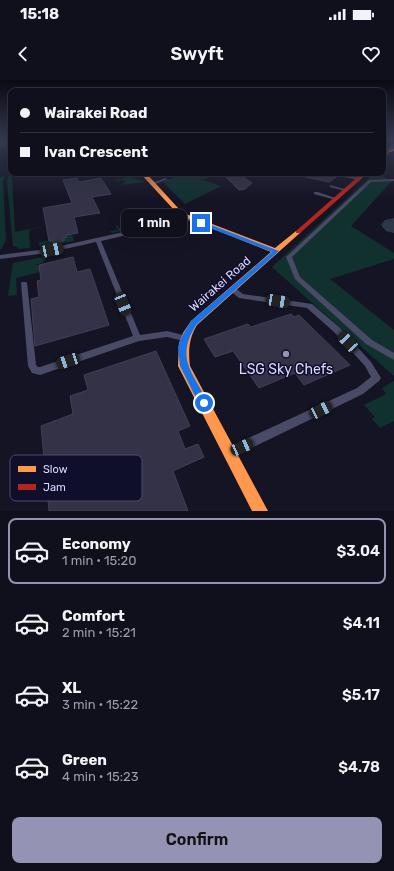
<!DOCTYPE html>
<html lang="en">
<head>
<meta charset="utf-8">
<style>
  :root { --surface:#100f1c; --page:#1e1d29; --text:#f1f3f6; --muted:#9c9ca3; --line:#302f3b; --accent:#9493b3 }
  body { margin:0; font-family:Rubik,sans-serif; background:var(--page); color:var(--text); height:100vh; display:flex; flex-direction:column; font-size:15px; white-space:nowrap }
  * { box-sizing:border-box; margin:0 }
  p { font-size:13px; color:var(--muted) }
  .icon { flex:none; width:22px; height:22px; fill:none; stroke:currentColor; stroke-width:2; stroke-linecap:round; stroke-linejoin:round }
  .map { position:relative; height:431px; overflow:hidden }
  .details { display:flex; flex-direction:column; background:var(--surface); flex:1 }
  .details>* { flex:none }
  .guide { position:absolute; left:8px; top:8px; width:378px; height:88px; border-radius:8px; box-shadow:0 4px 16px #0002,0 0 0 1px var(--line); display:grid; align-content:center; height:88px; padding:0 12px; background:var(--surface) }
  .end { position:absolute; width:18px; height:18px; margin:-9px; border:5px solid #1a73e8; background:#fff; box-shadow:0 0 0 2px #fff }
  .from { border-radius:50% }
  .bubble { position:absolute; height:28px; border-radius:8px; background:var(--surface); box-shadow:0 4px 16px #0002,0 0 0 1px var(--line); font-size:13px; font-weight:600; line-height:28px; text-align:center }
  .car { position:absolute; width:12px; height:24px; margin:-12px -6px; border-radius:5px; box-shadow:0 0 3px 1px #0007; background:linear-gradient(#222 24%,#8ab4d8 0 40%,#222 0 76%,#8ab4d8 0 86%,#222 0) }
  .guide b { display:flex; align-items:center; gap:14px; height:38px; font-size:15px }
  .guide b+b { border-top:1px solid var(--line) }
  .guide i { width:10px; height:10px; background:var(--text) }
  ul { padding:7px 0 0; list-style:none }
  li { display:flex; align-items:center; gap:12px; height:66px; margin:0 8px 6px; padding:0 4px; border:2px solid transparent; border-radius:8px }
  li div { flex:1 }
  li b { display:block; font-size:15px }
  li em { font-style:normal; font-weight:600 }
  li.on { border-color:var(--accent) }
  li>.icon { width:36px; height:36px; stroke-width:1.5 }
  .action { display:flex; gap:8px; margin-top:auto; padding:8px 12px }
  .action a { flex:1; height:46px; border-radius:8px; background:var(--accent); color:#111; font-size:16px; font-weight:600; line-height:46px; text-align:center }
  .status { display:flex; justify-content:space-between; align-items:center; height:28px; padding:0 20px; background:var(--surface); direction:ltr }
  .status svg { height:11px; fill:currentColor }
  header { display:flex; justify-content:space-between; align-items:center; height:52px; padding:0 12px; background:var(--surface); font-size:18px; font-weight:600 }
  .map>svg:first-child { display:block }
</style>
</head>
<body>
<div class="status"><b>15:18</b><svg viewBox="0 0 49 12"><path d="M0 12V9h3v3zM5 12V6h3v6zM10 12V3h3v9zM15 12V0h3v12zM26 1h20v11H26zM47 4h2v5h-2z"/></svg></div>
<header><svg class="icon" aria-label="back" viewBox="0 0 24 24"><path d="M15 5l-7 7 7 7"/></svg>Swyft<svg class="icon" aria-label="heart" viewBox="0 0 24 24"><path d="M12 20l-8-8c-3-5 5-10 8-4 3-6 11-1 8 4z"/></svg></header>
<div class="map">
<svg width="394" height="431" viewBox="0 0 394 431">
  <rect width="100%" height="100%" fill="#151425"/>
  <path fill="#11312f" d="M184,93H196L209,97L203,100L221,106L185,124L163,102Z
    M5,96L3,101L6,160L0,171V97Z
    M8,96H12L15,152L45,146L29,150L30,168L18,169V167L13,166L7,103Z
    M371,96H382L394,102L390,103L351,146L394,173V179L330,199L394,250V296L272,187Z
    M130,97L146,102L120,105L125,102L124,100L114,101L113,100Z
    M172,132L175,137L173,140L112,153L110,151L118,150L115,145H117L120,149L167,139L163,134Z
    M72,154L74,161L40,167L39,162L53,160V163L64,161V158L67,157L66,155Z
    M48,176L42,183L35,185H39L40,192L16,198L17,215L8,216L13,183Z
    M394,301V341L380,348L372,339L375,337L364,325L386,314L382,308Z"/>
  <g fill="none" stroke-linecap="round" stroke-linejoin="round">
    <path fill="#2c3849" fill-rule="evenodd" d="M0,59H11V66L0,67Z
      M394,138V153L386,151L381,145L385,140Z"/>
  </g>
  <path fill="#333246" stroke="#413f58" d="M222,93L238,94L252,103L245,109L239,110Z
    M305,93H331V95L336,97L329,102L305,97Z
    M77,98L79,102L101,98L111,114L92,117L100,133L74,137L78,153L66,155L67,157L64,158V161L53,163V160L49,161L43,128L72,123L63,100Z
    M73,177L77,192L90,189L109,245L35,266L31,219L39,217L37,201L41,200L39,185Z
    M291,234L294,237L299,235L350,285L304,305L295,293L259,308L233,271L215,277L204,259L248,244L251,247Z
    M156,271L190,346L178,351L185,369L198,364L204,377L173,391L188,431H49L41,346L73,334L70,316L88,310L84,295Z"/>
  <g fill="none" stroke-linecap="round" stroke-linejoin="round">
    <path fill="#494a66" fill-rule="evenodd" d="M383,68L391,70L392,71L390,72L383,70Z
      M333,93L359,98L361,99L359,100L334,95L332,94Z
      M165,98L168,99L153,105L150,104Z
      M394,99V101L371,102L292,177L300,197L372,260L394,273V280L366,264L295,199L286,177L369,100Z
      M330,105L348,110L346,111L330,107Z
      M314,112H318L338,119L336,120L314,114Z
      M191,137L193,138V140L101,161L140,255L167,251L187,256L188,258L187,260L184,261L167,257L139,261L40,295L32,293L28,286L21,203L22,202H26L27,203L36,285L38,287H40L133,256L96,162L47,173L0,179V175L47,169Z
      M230,207H234L243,214L312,224L340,248L371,282L381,298L379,301L363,314L239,374L235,375L231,374L230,370L231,366L357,308L371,297L365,286L334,252L307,228L239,218L230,211L229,209Z"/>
    <path fill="#494a66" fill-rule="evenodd" d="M394,63V69L383,79V73Z"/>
    <path fill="#ff974d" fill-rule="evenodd" d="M394,69V71L390,72L388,71Z
      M140,93H146L179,129L186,134L275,168L296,151H300L301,152L197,245C189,258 188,271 190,286L268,431H252L178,286L179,263L183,253L191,241L271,172L182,136L175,131Z"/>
    <path fill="#b3261e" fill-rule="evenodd" d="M362,93H368L300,153H296V151Z"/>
  </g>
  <linearGradient id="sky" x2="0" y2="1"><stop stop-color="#0c0b14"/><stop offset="0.5" stop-color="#353a51"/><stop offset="1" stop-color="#353a51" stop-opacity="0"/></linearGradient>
  <rect width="394" height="119" fill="url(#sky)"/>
  <path fill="#1a73e8" d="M201,141L279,171L196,245C175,279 193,292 208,323L204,327L200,326L180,286L178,267L181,258L191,241L272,172L199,144Z"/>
  <circle fill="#9493b3" stroke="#0f0e2b" stroke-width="1.5" cx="286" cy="274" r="4"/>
  <g text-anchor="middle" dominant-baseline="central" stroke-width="3" stroke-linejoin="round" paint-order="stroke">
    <g font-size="12" fill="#d8d8ff" stroke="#0f0e2b">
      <text transform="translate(220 204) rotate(-41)">Wairakei Road</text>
    </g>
    <g font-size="14" fill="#d8d8ff" stroke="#0f0e2b">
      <text x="286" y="289">LSG Sky Chefs</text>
    </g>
  </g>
  <rect x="10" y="375" width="132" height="46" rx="6" fill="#0f0e2b" stroke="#4b4b6b" stroke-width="1"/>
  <rect x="18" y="386" width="18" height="6" fill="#ff974d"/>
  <rect x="18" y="404" width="18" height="6" fill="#b3261e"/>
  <g font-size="11" fill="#d8d8ff">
    <text x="43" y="393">Slow</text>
    <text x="43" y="411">Jam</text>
  </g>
</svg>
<i class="end from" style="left:204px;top:323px"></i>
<i class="end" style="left:201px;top:143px"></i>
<div class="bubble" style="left:121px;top:129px;width:66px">1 min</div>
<i class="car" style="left:52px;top:170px;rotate:78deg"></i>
<i class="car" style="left:278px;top:221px;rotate:99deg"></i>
<i class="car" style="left:123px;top:224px;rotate:158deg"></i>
<i class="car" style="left:348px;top:262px;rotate:317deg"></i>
<i class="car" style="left:68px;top:281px;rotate:252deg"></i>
<i class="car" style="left:321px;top:330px;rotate:64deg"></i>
<i class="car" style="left:242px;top:367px;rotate:66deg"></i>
<div class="guide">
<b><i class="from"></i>Wairakei Road</b>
<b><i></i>Ivan Crescent</b>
</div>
</div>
<section class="details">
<ul>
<li class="on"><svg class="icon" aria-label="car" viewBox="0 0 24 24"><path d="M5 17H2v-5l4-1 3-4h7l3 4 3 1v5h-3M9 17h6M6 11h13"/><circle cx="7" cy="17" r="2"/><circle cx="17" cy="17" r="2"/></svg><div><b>Economy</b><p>1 min · 15:20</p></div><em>$3.04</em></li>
<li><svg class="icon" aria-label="car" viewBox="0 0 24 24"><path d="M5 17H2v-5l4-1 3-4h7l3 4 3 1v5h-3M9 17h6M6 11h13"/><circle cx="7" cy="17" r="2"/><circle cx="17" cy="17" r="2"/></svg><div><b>Comfort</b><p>2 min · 15:21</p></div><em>$4.11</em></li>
<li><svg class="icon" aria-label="car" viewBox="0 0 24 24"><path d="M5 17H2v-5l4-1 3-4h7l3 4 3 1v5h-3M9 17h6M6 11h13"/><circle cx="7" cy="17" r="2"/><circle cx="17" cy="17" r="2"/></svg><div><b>XL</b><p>3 min · 15:22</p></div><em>$5.17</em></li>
<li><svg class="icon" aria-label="car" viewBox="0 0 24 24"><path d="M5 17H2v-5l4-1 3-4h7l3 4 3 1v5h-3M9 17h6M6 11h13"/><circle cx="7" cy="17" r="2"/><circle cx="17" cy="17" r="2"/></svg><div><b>Green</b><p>4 min · 15:23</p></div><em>$4.78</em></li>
</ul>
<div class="action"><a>Confirm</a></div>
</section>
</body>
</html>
